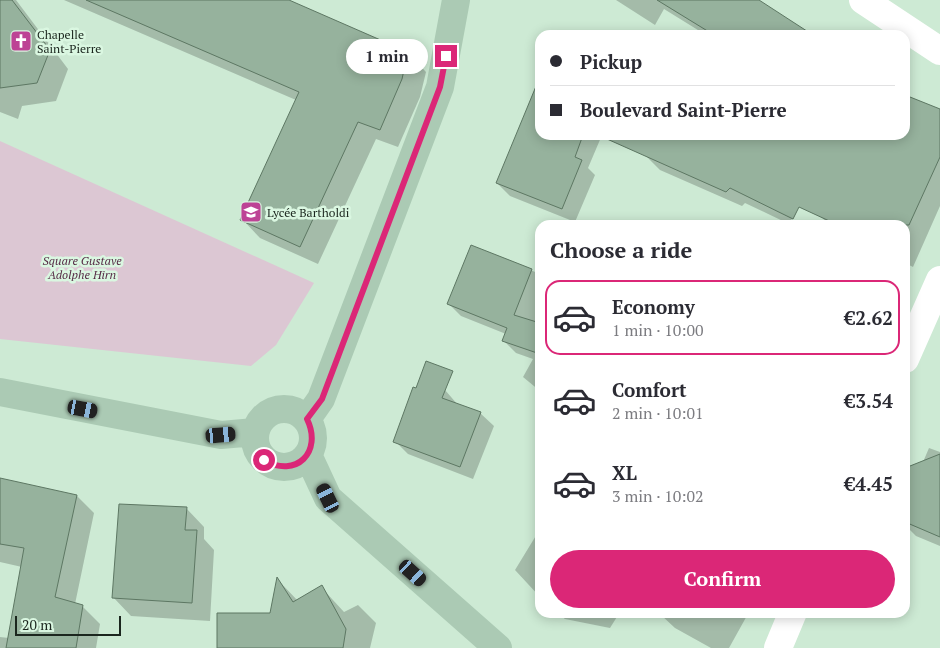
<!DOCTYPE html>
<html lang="en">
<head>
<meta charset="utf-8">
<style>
  :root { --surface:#fff; --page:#f2f2f3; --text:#2b2b33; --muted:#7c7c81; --line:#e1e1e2; --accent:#db2777 }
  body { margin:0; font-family:"PT Serif",serif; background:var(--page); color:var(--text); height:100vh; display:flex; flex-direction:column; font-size:19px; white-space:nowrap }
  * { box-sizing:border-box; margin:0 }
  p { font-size:16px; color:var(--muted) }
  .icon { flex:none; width:28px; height:28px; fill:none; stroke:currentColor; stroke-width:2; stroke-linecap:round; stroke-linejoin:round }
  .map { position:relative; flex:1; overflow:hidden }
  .panel { position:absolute; left:535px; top:220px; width:375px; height:398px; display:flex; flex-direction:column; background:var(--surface); border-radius:15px; box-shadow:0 2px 12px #0003 }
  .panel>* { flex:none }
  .guide { position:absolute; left:535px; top:30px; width:375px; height:110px; border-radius:15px; box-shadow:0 2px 12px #0003; display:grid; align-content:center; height:110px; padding:0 15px; background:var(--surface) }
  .scale { position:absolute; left:15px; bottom:12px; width:106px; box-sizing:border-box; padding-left:5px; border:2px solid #1b261e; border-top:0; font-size:14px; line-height:18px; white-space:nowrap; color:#1b261e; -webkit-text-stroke:4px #daf7e1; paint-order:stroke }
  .end { position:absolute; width:22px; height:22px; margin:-11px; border:6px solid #db2777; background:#fff; box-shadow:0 0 0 2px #fff }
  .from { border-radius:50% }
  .bubble { position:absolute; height:35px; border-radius:18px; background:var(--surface); box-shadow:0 2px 12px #0003; font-size:16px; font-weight:700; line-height:35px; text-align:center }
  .car { position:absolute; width:15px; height:30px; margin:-15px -8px; border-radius:6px; box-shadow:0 0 4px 1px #0007; background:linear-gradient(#222 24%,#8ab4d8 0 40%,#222 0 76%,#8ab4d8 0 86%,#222 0) }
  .guide b { display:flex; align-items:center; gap:18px; height:48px; font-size:19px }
  .guide b+b { border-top:1px solid var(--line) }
  .guide i { width:12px; height:12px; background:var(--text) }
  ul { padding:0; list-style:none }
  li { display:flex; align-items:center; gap:15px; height:75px; margin:0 10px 8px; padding:0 5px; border:2px solid transparent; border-radius:15px }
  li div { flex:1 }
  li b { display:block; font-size:19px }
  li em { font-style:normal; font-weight:700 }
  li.active { border-color:var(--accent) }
  li>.icon { width:45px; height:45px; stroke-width:1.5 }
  h2 { padding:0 15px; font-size:22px; line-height:60px }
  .button { display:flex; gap:10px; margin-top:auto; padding:10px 15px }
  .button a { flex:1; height:58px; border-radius:30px; background:var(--accent); color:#fff; font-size:20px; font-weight:700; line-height:58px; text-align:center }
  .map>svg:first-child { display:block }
</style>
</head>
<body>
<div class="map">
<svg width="940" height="648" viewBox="0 0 940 648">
  <rect width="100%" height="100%" fill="#cdead4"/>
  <path fill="#dcc7d3" d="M0,141L314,283L276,345L251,366L0,339Z"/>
  <path fill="#0003" d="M0,0H16L68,69L56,101L22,106L18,119L0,112Z
    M64,0H286L408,53L426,72L420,97L398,147L376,139L318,264L260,238L242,219L296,100Z
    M616,0H755L811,35H706L664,9L655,25Z
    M540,78V135H602L588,168L595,175L575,222L510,196L497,183Z
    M905,95L940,110V206L913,267L905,263V225H830L820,216L819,168L789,224L745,203L742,206L660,170L645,155L653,135H905Z
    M472,246L540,274V391L523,377L533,359L516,353L504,341L506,334L461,316L449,304Z
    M445,390L458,405L480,413L494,426L473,479L408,454L395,441Z
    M929,448L940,452V546L916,536L905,525V470L923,462Z
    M0,480L77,496L94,513L75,604L82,606L100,624L96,648H0V637L9,638L22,567L0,562Z
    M186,508L204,527V539L214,550L210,621L131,616L113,597Z
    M540,529V597L515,570Z
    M278,580L298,601L321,587L344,612L358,605L376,623L370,648H278Z
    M556,612H620L610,628L565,619Z
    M663,612H749L729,648H711L675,628L661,615Z"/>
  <path fill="#96b29d" stroke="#5d7763" d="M0,0H12L50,50L37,83L0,88Z
    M86,0H289L408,52L402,79L380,130L358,122L300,247L240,220L299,92Z
    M657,0H759L813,35H714Z
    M539,79L540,135H583L575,157L582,160L562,209L496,183Z
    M905,95L940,109V157L909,225H838L799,207L793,219L730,188L726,192L598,135H905Z
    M471,245L532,269L514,315L540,323V354L502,341L507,328L447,304Z
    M426,361L453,371L442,398L481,412L460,467L393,442L413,387L416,388Z
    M940,454V537L905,522V468Z
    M0,478L77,495L55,597L83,605L76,648H6L24,548L0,544Z
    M119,504L187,507L185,530H197L192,603L112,598Z
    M277,577L293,602L322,585L346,629L343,648H217V613H270Z"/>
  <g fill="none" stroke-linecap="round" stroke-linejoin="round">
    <path stroke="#fff" stroke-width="28" d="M863,0L940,51
      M905,359L940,280
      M778,648L793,612"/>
    <path stroke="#abcab4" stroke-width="28" d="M0,392L221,435L255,432
      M255 438a29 29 0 1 1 58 0a29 29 0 1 1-58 0Z
      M307,419L321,399L440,87L456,0
      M308,455L328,498L498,648"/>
  </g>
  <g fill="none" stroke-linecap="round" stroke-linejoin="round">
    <path stroke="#db2777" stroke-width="6" d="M264,460C296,479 323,452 307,419L322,399L440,87L446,56"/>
  </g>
  <defs>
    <g id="church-square" transform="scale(1.125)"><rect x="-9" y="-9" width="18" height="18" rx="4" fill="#bd4395" stroke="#daf7e1"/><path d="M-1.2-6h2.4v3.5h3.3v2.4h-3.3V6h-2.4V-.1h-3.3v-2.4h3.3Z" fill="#fff"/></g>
    <g id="school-square" transform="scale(1.125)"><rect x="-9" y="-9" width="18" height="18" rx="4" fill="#bd4395" stroke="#daf7e1"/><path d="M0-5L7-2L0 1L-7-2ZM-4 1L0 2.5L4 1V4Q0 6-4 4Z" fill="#fff"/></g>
  </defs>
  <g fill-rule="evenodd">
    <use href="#church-square" x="21" y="41"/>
    <use href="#school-square" x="251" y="212"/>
  </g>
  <g text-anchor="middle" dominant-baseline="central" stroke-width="5" stroke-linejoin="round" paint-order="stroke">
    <g font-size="12" fill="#1b261e" stroke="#daf7e1" text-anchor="start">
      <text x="37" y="34">Chapelle<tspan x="37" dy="14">Saint-Pierre</tspan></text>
      <text x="267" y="212">Lycée Bartholdi</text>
    </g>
    <g font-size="12" font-style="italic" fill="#572d47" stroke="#daf7e1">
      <text x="82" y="260">Square Gustave<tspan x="82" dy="14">Adolphe Hirn</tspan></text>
    </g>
  </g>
</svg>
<div class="scale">20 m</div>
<i class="end from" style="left:264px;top:460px"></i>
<i class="end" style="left:446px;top:56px"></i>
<div class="bubble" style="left:346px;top:39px;width:82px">1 min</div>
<i class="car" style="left:83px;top:409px;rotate:101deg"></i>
<i class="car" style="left:221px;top:435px;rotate:85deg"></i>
<i class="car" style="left:328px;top:498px;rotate:334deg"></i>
<i class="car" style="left:413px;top:573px;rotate:132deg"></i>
<div class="guide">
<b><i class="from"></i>Pickup</b>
<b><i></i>Boulevard Saint-Pierre</b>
</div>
<section class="panel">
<h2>Choose a ride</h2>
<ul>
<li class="active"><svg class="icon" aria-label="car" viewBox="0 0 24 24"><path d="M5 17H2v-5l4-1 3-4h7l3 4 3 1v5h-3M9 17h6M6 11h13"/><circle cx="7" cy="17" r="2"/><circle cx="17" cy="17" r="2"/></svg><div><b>Economy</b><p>1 min · 10:00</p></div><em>€2.62</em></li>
<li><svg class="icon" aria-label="car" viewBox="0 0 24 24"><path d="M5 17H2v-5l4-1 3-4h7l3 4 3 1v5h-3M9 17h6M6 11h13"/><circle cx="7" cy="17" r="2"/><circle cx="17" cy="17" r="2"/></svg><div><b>Comfort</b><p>2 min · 10:01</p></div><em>€3.54</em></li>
<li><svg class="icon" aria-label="car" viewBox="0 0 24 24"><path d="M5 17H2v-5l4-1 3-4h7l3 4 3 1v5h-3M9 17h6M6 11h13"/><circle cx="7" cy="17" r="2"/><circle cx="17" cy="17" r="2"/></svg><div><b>XL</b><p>3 min · 10:02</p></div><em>€4.45</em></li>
</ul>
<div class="button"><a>Confirm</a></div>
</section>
</div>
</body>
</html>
